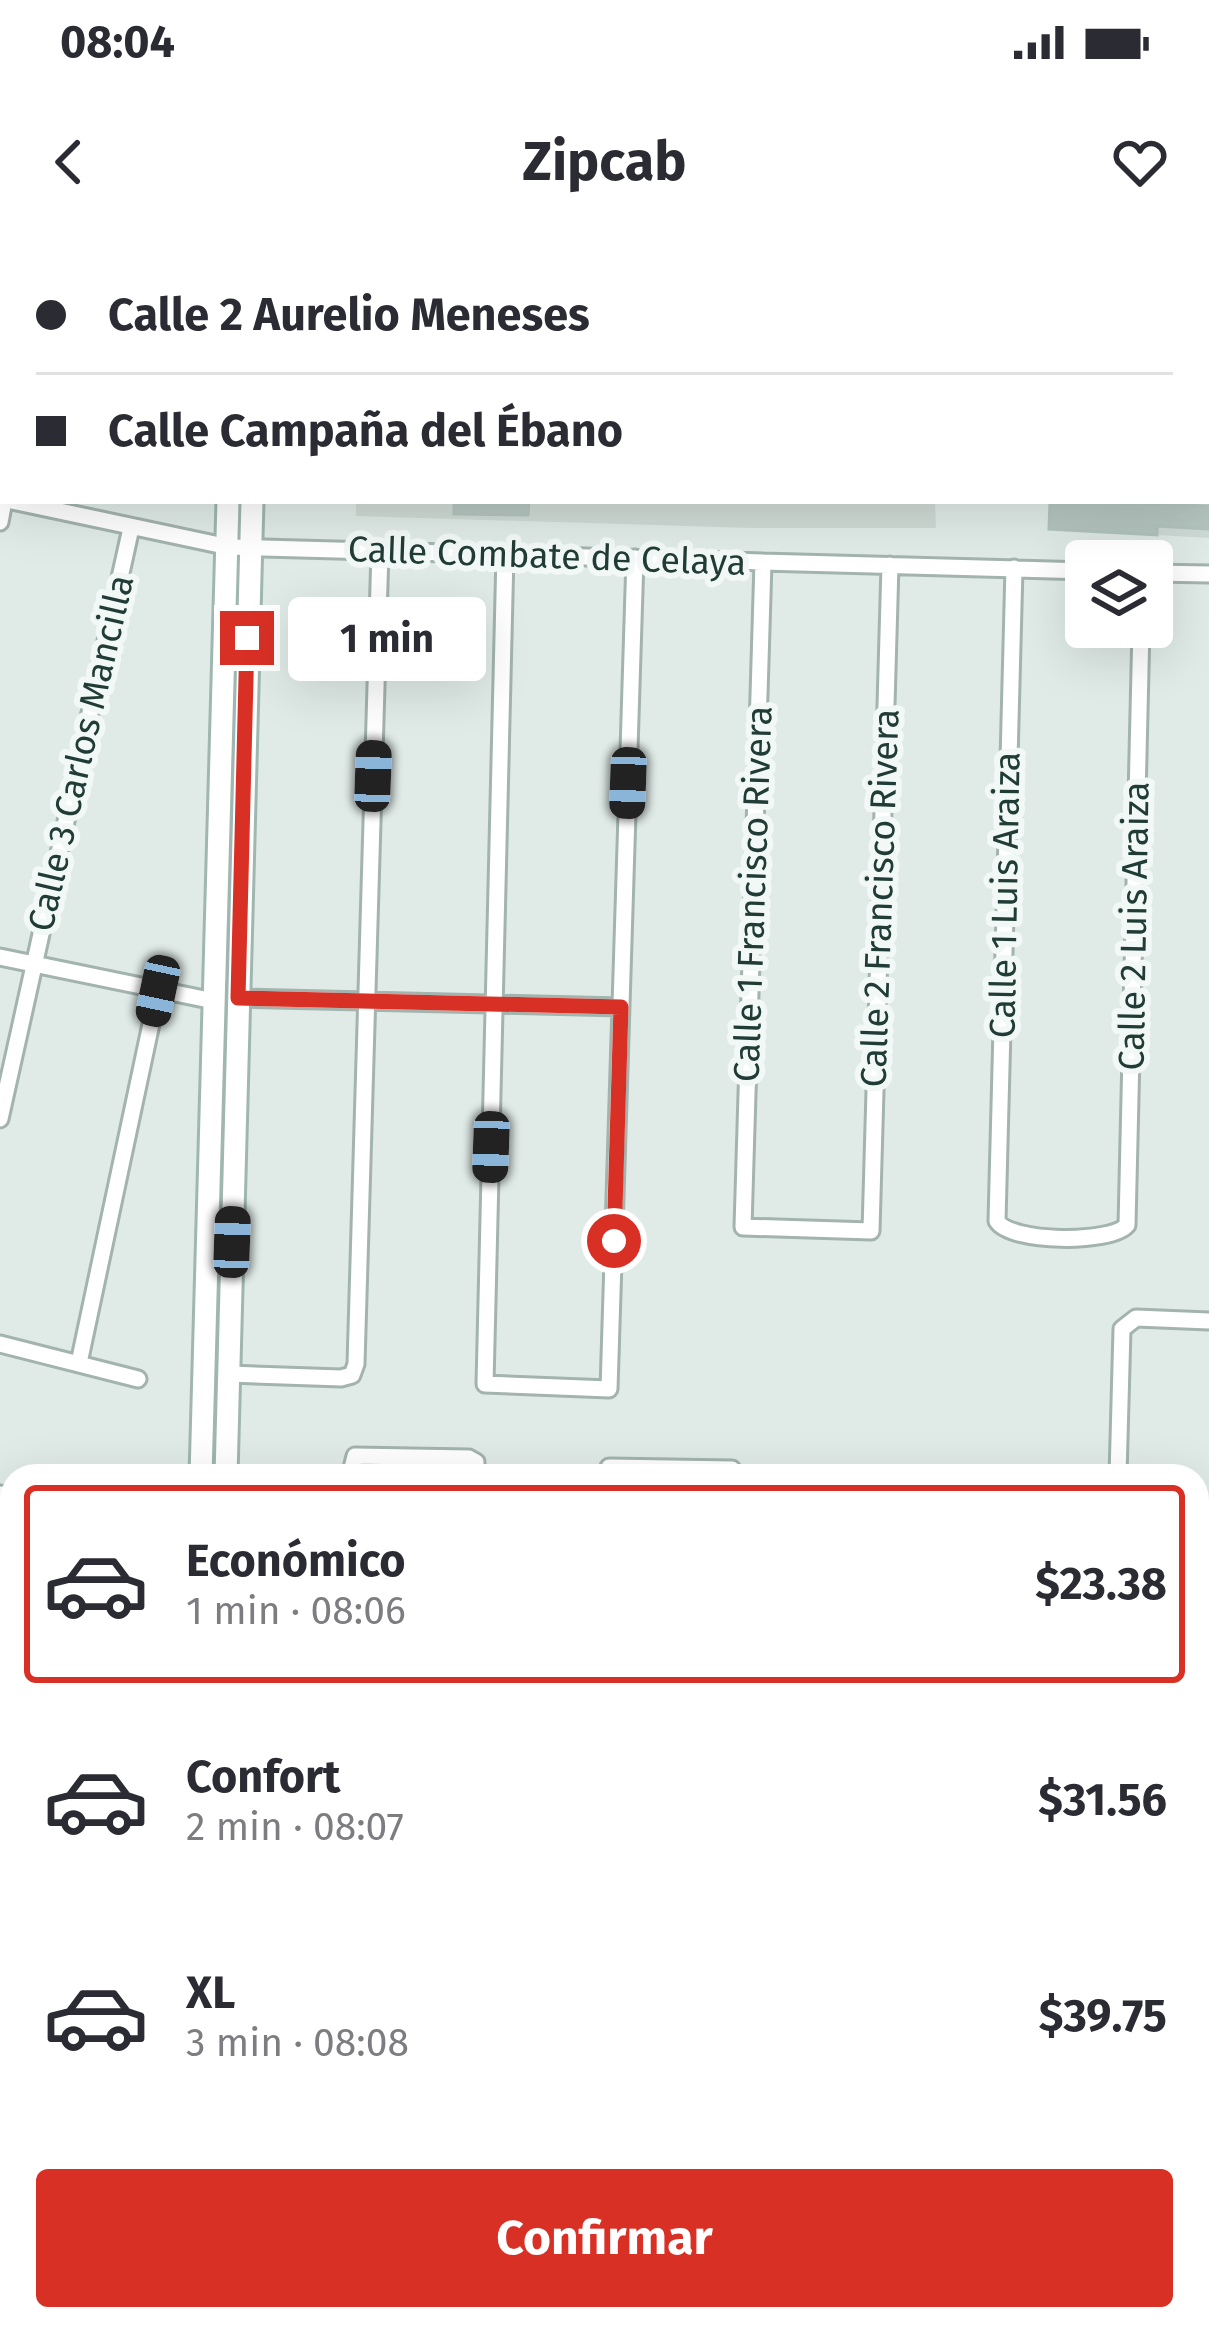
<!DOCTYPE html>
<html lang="es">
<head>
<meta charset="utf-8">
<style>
  :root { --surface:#fff; --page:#f7f7f7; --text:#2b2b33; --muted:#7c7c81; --line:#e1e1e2; --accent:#d93025 }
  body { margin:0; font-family:"Fira Sans",sans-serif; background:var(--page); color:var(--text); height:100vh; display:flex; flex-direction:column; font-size:45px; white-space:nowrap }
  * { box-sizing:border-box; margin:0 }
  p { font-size:39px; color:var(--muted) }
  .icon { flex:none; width:66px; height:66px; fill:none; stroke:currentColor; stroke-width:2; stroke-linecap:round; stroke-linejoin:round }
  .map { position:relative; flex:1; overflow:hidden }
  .sheet { position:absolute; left:0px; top:1224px; width:1209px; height:867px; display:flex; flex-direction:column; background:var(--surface); border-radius:36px 36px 0 0; box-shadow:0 12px 48px #0002 }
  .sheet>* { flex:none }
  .banner { position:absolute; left:0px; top:0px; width:1209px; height:264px; box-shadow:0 12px 48px #0002; display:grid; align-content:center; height:264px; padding:0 36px; background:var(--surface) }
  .buttons { position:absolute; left:1065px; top:300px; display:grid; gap:24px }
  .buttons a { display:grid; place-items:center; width:108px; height:108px; border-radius:12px; background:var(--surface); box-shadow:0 12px 48px #0002; font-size:60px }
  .end { position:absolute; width:54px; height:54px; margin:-27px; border:15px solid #d93025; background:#fff; box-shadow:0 0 0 6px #fff }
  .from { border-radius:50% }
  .bubble { position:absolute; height:84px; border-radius:12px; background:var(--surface); box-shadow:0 12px 48px #0002; font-size:39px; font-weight:700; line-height:84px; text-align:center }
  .car { position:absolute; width:36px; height:72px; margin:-36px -18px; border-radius:15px; box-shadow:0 0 9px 3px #0007; background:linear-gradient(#222 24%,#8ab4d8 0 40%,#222 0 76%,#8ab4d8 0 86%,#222 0) }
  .banner b { display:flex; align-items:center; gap:42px; height:114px; font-size:45px }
  .banner b+b { border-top:3px solid var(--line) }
  .banner i { width:30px; height:30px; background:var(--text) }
  ul { padding:21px 0 0; list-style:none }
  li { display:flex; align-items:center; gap:36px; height:198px; margin:0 24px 18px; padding:0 12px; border:6px solid transparent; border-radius:12px }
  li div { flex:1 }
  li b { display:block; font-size:45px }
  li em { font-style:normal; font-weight:700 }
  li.on { border-color:var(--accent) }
  li>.icon { width:108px; height:108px; stroke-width:1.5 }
  .cta { display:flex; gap:24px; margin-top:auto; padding:24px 36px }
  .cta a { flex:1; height:138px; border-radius:12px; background:var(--accent); color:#fff; font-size:48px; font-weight:700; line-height:138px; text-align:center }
  .status { display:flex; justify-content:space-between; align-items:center; height:84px; padding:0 60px; background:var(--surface); direction:ltr }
  .status svg { height:33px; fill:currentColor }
  header { display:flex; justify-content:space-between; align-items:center; height:156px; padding:0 36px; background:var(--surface); font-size:54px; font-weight:700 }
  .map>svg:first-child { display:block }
</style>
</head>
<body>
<div class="status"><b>08:04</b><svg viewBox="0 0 49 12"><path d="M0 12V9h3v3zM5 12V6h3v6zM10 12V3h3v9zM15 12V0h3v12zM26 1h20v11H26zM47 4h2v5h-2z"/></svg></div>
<header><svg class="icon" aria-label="back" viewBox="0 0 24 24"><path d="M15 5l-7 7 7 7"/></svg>Zipcab<svg class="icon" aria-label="heart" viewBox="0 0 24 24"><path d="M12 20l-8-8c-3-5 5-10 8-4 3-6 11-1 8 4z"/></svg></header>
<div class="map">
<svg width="1209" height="2090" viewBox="0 0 1209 2090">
  <rect width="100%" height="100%" fill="#e0ebe7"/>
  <path fill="#cfdbd6" d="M0,0L180,3H3V222Z
    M1164,0H1209V298L1157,295L1158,261H1206V3Z
    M356,261H935L936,288H752L356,276Z"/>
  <path fill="#b9ddc4" d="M365,0H987L984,3Z
    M1164,0H1209V196L1206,3Z"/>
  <path fill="#b6c6c0" stroke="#b3c5be" stroke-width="3" d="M454,261H529L528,275L454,274Z
    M1050,261L1209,266V289L1157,286V295L1049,289Z"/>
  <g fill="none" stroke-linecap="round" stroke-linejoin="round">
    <g stroke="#a3b3ae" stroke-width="21">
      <path id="street" d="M12,261L229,307L1086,331
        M0,282L4,261
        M505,314L485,1144L609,1149L635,318
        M763,322L743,987L871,991L890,325
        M1014,328L997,981C1010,1003 1111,1004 1127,985L1141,387
        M1152,333L1209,334
        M0,717L214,761
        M238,758L621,767
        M0,879L131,288
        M0,1104L138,1139
        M79,1123L158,751
        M229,1134L341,1138L352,1135L356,1124L380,311
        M350,1236L355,1216L469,1218L476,1222V1236
        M609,1236V1227L732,1229V1236
        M861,1236H900
        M1118,1236L1122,1089L1136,1078L1209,1081
        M0,1254L12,1257
        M1197,1483H1209
        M0,1484L12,1433
        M0,1890L12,1892
        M696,2079L830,2090
        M480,2089L494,2090
        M5,2090L12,2056
        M121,2090L123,2079
        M236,2090L238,2079
        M351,2090L353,2079
        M933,2090V2079"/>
    </g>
    <g stroke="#9fb7b0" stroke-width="27">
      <path id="secondary" d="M198,0L199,3
        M263,3V0
        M201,1236L228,261
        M226,1236L252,261
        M0,1752L12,1755
        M0,1774L12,1777
        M1072,2079L1074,2090
        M1109,2079L1116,2090"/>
    </g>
    <use href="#street" stroke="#fff" stroke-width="15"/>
    <use href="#secondary" stroke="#fff" stroke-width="21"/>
  </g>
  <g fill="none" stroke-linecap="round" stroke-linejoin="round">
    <path stroke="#d93025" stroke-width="15" d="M247,398L238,758L621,767L614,1001"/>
  </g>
  <g text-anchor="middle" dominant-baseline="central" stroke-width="12" stroke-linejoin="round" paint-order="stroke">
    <g font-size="36" fill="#213c36" stroke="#f1f8f5">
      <text transform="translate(547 316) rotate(2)">Calle Combate de Celaya</text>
      <text transform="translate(81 513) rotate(-77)">Calle 3 Carlos Mancilla</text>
      <text transform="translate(753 654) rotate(-88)">Calle 1 Francisco Rivera</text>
      <text transform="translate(1005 655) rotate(-89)">Calle 1 Luis Araiza</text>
      <text transform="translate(880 658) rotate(-88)">Calle 2 Francisco Rivera</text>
      <text transform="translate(1134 686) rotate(-89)">Calle 2 Luis Araiza</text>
    </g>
  </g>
</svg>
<div class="buttons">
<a><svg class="icon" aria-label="layers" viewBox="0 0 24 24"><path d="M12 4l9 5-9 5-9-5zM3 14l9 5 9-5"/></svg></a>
</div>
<i class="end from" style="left:614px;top:1001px"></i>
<i class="end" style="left:247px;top:398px"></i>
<div class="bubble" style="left:288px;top:357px;width:198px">1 min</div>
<i class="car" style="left:373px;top:536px;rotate:2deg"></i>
<i class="car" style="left:628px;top:543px;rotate:182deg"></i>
<i class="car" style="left:158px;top:751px;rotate:192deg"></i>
<i class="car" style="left:491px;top:907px;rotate:182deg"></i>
<i class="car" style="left:232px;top:1002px;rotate:2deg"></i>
<div class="banner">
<b><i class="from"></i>Calle 2 Aurelio Meneses</b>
<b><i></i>Calle Campaña del Ébano</b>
</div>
<section class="sheet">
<ul>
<li class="on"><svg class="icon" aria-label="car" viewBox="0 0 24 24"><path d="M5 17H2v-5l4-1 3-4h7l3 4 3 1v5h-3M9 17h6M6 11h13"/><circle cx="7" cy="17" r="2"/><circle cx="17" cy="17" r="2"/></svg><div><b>Económico</b><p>1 min · 08:06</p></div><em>$23.38</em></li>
<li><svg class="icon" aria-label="car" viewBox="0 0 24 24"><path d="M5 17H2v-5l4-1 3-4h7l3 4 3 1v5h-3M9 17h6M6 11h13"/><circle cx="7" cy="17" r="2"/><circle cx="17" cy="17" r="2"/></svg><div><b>Confort</b><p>2 min · 08:07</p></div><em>$31.56</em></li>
<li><svg class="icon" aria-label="car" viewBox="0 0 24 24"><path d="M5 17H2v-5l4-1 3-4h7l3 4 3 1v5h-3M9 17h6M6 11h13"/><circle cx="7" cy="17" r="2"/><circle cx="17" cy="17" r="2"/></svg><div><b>XL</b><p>3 min · 08:08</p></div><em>$39.75</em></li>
</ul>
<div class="cta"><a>Confirmar</a></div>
</section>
</div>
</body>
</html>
